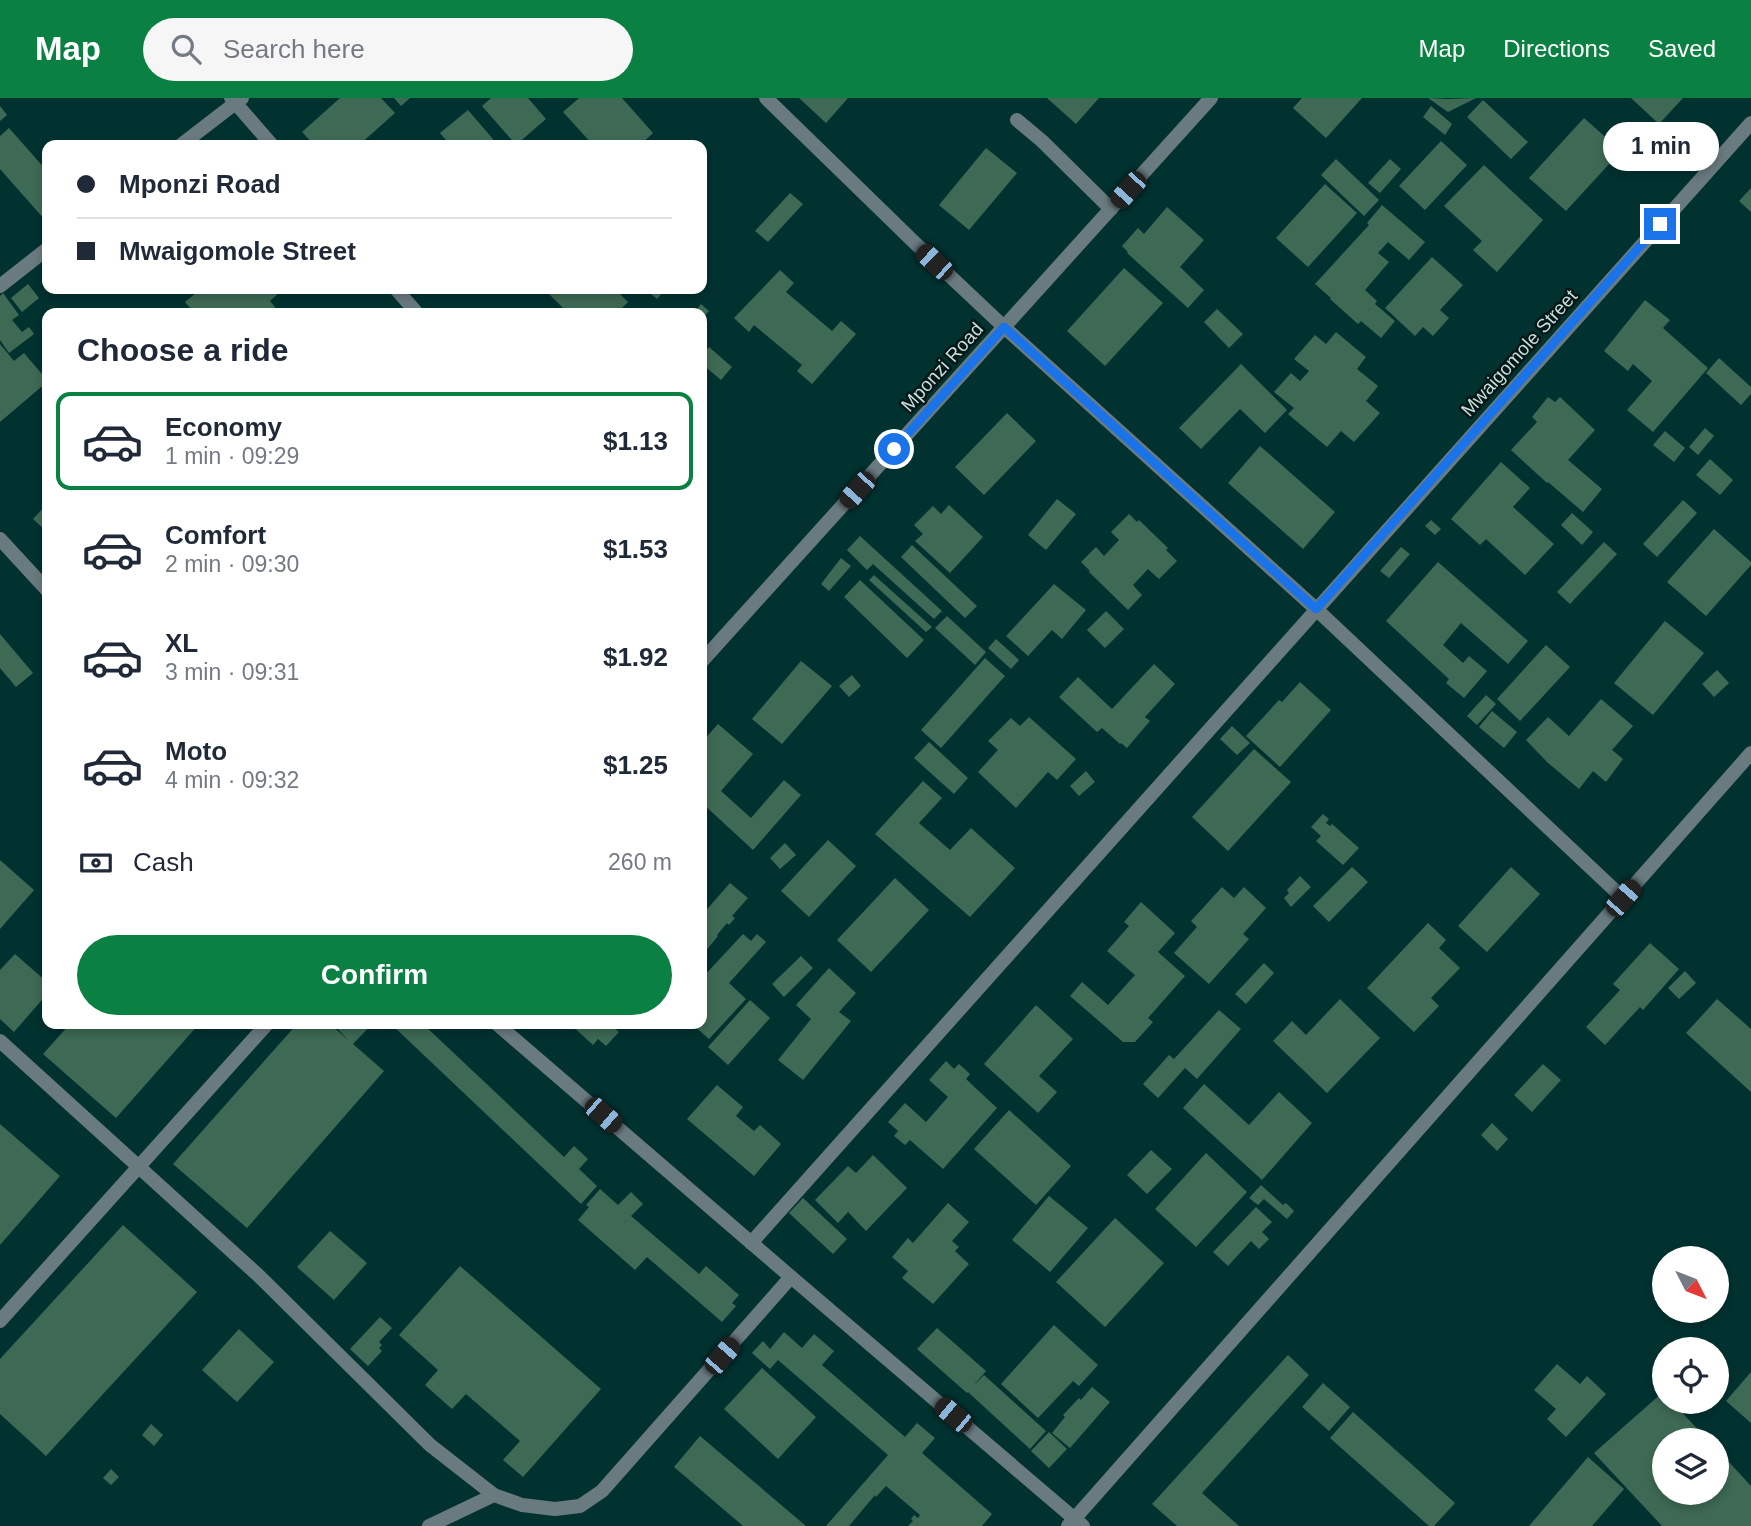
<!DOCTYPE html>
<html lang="en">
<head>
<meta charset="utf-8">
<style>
  :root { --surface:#fff; --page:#f6f6f7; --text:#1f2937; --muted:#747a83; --line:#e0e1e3; --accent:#0b8043 }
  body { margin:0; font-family:Helvetica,sans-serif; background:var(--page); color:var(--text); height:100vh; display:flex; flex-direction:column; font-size:26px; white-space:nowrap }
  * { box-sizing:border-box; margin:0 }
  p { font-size:23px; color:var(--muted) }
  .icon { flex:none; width:38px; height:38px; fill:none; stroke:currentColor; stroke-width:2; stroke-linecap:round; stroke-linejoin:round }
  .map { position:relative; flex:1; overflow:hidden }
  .details { position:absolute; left:42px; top:210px; width:665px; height:721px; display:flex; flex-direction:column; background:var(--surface); border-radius:14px; box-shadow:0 4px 10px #0003 }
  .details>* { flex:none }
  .guide { position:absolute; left:42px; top:42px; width:665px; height:154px; border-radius:14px; box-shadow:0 4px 10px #0003; display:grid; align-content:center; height:154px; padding:0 35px; background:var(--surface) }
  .needle { width:46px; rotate:132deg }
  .tools { position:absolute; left:1652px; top:1148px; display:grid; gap:14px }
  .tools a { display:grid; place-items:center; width:77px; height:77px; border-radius:50%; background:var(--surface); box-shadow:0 4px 10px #0003; font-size:35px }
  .end { position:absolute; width:32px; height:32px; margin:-16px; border:9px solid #1a73e8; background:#fff; box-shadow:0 0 0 4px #fff }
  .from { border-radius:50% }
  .bubble { position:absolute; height:49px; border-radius:24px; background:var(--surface); box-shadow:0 4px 10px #0003; font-size:23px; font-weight:700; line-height:49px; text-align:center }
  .car { position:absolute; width:21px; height:42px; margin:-21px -10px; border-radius:9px; box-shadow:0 0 5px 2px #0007; background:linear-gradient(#222 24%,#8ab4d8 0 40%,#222 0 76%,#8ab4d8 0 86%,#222 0) }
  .guide b { display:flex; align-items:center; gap:24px; height:66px; font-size:26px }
  .guide b+b { border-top:2px solid var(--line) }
  .guide i { width:18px; height:18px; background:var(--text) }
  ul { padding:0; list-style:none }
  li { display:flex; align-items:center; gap:21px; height:98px; margin:0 14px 10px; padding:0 21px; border:4px solid transparent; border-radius:14px }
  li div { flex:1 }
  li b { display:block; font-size:26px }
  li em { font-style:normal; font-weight:700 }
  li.active { border-color:var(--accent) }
  li>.icon { width:63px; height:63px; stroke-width:1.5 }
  h2 { padding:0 35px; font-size:32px; line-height:84px }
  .pay { display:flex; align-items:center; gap:18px; height:77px; padding:0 35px; font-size:26px }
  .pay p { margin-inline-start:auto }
  .button { display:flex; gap:14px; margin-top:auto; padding:14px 35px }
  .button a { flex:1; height:80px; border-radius:42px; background:var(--accent); color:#fff; font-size:28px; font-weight:700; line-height:80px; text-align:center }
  header { display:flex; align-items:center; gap:42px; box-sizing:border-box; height:98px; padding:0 35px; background:var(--accent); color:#fff }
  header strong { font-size:33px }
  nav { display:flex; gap:38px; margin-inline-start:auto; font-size:24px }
  .search { width:490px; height:63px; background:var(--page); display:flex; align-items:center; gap:18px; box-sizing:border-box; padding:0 24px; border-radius:38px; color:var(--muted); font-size:26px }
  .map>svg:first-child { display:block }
</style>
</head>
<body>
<header>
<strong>Map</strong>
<div class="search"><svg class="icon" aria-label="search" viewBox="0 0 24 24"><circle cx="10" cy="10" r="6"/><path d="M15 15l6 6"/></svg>Search here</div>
<nav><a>Map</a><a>Directions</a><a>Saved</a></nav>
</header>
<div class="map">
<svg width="1751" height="1428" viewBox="0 0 1751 1428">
  <rect width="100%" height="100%" fill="#013230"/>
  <path fill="#3e6a55" d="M340,0H381L395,15L359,47H314L302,34Z
    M394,0H410L401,8Z
    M491,0H528L546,21L516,47L482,8Z
    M579,0H622L653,35L640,47H593L563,14Z
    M799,0H848L826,25Z
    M1047,0H1099L1076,26Z
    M1302,0H1362L1326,40L1293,10Z
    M1428,0L1448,1L1476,0L1448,14Z
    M1631,0H1683L1659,26Z
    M1483,2L1528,44L1511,61L1467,19Z
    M0,8L7,17L0,23Z
    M1431,8L1452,26L1445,37L1423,19Z
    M468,12L498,47H450L440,35Z
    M1584,20L1621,53L1566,113L1529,80Z
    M9,30L47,73V120L45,122L0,71V38Z
    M1441,43L1467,67L1425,112L1399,88Z
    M986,50L1017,75L969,132L939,107Z
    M1336,61L1379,102L1364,118L1321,77Z
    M1390,61L1401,71L1380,95L1368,85Z
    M1484,67L1543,122L1497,174L1473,152L1482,143L1444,108Z
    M1325,86L1357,115L1308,169L1276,140Z
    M1751,90V114L1739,103Z
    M790,95L803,106L768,144L755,133Z
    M1382,107L1425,144L1409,162L1388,144L1378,155L1389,164L1365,192L1377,203L1375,206L1395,223L1381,240L1361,223L1358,226L1330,201L1331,200L1315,186L1369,127L1367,125Z
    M1167,109L1204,142L1180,169L1204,192L1188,210L1127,155L1128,154L1122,148L1138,130L1144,136Z
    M1432,159L1463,187L1440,212L1449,220L1433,238L1423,229L1415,238L1385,210Z
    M1124,170L1163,205L1105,268L1067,233Z
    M780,172L794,185L786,194L832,233L841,223L856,236L812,286L797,273L802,267L754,227L749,234L734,220Z
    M28,186L39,200L22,214L11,200Z
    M201,191H278L280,194L270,203L280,215H228L227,214L225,215H213L211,213L208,215H194L185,204Z
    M544,191H615L628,204L617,215H568Z
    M645,191H666L657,201Z
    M3,195L19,217L12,222L22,234L29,229L34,236L9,255L0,242V198Z
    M1645,202L1670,222L1663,230L1708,270L1653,334L1627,312L1652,283L1633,266L1628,273L1604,253Z
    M701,206L709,213L702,221V215H694Z
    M1217,211L1243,236L1229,250L1204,224Z
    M1336,234L1366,259L1357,271L1378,288L1366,303L1380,315L1354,344L1341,333L1327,349L1288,316L1294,310L1274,294L1291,275L1300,283L1309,273L1294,261L1315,237L1326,246Z
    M0,246L14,263L24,255L47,282V284L0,324Z
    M709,249L732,269L721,282L702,266V258Z
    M1719,260L1751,289V296L1741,307L1706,275Z
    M1241,266L1287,312L1265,335L1240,311L1201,351L1179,330Z
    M1548,299L1555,304L1560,299L1595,332L1568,362L1602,391L1583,414L1548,384L1547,385L1511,352L1537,324L1532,319Z
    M1007,315L1036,343L984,397L955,369Z
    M1705,330L1714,338L1698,357L1689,349Z
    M1665,333L1685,350L1674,364L1653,347Z
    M1260,348L1335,414L1303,451L1228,385Z
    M1710,361L1733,382L1720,397L1696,377Z
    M1501,364L1530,390L1513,409L1554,446L1525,477L1486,441L1480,447L1451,421Z
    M1057,401L1076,416L1046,452L1028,437Z
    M1683,402L1697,415L1657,459L1643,446Z
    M47,406V427L44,431L33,421Z
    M949,407L983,439L950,475L915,443L923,436L914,427L933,408L941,416Z
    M1572,415L1593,434L1582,447L1561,427Z
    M1129,416L1137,424L1139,422L1168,450L1166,452L1177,463L1159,481L1148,471L1133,487L1142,497L1128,512L1089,474L1090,473L1081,464L1096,449L1104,458L1119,442L1111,434Z
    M1431,422L1441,431L1435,437L1425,428Z
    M1714,431L1751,464V467L1706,518L1667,484Z
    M860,438L942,513L934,521L873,466L867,472L847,452Z
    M1604,444L1617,456L1570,506L1557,494Z
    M912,447L977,508L965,520L901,459Z
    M1401,449L1410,456L1389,480L1380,473Z
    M841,460L851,468L829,493L821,486Z
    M1438,464L1528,543L1508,566L1461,525L1443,547L1463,565L1469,558L1487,573L1464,600L1446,585L1449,581L1386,523Z
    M874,477L932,529L926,534L869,482Z
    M860,482L924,542L907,560L844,499Z
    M1054,486L1086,512L1062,541L1052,532L1028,558L1006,538Z
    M1106,513L1124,531L1105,550L1087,532Z
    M947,518L986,554L975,567L935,530Z
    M1665,523L1704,555L1653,617L1614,585Z
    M0,536L33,575L16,589L0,570Z
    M996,541L1019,562L1011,571L988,550Z
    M1546,547L1570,569L1520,623L1497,601Z
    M985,560L1005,578L941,650L921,632Z
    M801,563L832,588L782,646L752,621Z
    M1154,566L1175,586L1145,619L1150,623L1127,650L1121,645L1120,646L1102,630L1097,634L1059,599L1078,579L1112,611Z
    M1717,572L1729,585L1714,599L1702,586Z
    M852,577L861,588L849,599L839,588Z
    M1300,584L1331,612L1280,669L1246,638L1279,602L1282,604Z
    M1486,597L1496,606L1477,627L1467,618Z
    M1601,601L1633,628L1612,652L1623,661L1606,684L1593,673L1579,691L1547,664L1526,642L1548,619L1569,638Z
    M1492,613L1517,634L1504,650L1479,629Z
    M1029,619L1076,661L1057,682L1048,674L1016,710L978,674L998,652L988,643L1011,620L1020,628Z
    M718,626L753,656L721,693L751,720L784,682L801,697L753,752L702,705V644Z
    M1232,628L1250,645L1237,657L1220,641Z
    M929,644L968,680L954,696L914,660Z
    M1254,651L1291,684L1228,753L1192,719Z
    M1086,673L1095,684L1079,698L1070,688Z
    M923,683L942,700L919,725L950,752L971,730L1015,770L970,819L875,736Z
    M1323,716L1329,721L1326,725L1330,728L1332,726L1359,750L1343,767L1316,743L1321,738L1311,729Z
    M828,742L856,768L809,819L781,793Z
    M785,745L796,757L780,771L770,760Z
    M0,762L34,792L0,831Z
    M1352,769L1368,784L1329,824L1313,808Z
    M1511,769L1540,796L1487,854L1458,828Z
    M1300,778L1311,789L1291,809L1284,800L1289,795L1287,792Z
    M895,780L929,812L871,874L837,842Z
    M730,785L748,800L732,818L735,820L729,827L727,825L717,837L718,838L704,855L702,853V817Z
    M1222,789L1234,800L1244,789L1266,810L1243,836L1249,841L1209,886L1174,855L1197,829L1191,823Z
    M1141,804L1175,835L1158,854L1185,878L1148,920L1153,924L1135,944H1123L1070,898L1082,884L1108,907L1135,877L1107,853L1129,828L1124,824Z
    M1428,825L1446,842L1439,850L1460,870L1431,900L1439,908L1414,934L1367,890Z
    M743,836L751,843L757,836L766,844L729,885L746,901L709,941L692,926H702V880Z
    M1650,845L1679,871L1643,912L1640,909L1605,947L1586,929L1620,892L1613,886Z
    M15,856L47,884V896L14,934L0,921V872Z
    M801,858L813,870L784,899L772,886Z
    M1264,865L1274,875L1246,906L1235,896Z
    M829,870L856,895L839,914L851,923L803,982L778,962L811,921L796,907Z
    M1685,873L1696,885L1679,901L1668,890Z
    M1340,901L1380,940L1327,995L1273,943L1292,923L1306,937Z
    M1717,901L1751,931V994L1686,935Z
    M750,902L770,920L728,967L708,949Z
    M1036,907L1073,941L1039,978L1057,994L1038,1015L984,966Z
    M1219,912L1241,931L1197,981L1185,970L1158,1000L1143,986L1169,957L1174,961Z
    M70,926H199L116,1020L43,956Z
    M297,926H330L348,942L335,928L337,926H372L353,946L384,973L247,1130L173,1066Z
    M391,926H423L564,1059L574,1048L588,1061L579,1071L597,1088L581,1106Z
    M570,926H609L619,934L606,948L598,941L593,947Z
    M946,963L954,971L959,966L970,976L966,981L997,1010L943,1071L910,1042L905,1047L894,1038L898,1033L888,1024L905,1005L926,1024L948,999L929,982Z
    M1543,966L1561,982L1532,1014L1514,997Z
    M1204,986L1249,1027L1279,994L1312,1025L1262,1082L1183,1010Z
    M717,987L743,1009L736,1018L754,1033L760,1027L781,1046L754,1078L687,1021Z
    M1009,1012L1071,1068L1036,1107L974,1051Z
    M1492,1025L1508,1041L1497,1053L1481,1037Z
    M0,1026L60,1078L0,1147Z
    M1151,1052L1172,1071L1147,1096L1127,1077Z
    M1206,1055L1247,1094L1196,1149L1155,1111Z
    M873,1057L907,1090L866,1133L848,1114L838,1125L815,1102L848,1068L856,1075Z
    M1261,1087L1283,1107L1286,1105L1294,1113L1287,1121L1264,1101L1258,1107L1249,1100Z
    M600,1091L618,1107L631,1094L643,1106L631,1118L699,1176L706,1168L739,1197L732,1205L736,1208L722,1224L647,1159L635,1172L578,1122L589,1109L586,1107Z
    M1049,1098L1088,1130L1050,1174L1012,1142Z
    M803,1100L847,1141L833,1156L789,1115Z
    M948,1105L969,1124L952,1143L959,1149L955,1153L969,1166L933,1206L902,1180L908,1173L892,1159L908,1140L913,1145Z
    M1256,1109L1272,1124L1262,1134L1269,1141L1259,1151L1251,1143L1228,1168L1213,1154Z
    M1115,1120L1164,1165L1105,1229L1056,1184Z
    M123,1127L197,1194L46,1358L0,1316V1261Z
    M330,1133L367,1165L334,1202L297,1169Z
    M460,1168L601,1291L523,1379L503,1362L520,1343L466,1296L452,1311L425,1287L438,1272L399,1237Z
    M380,1219L392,1230L379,1244L382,1247L379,1250L382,1253L368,1268L350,1251Z
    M1054,1227L1098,1267L1079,1288L1073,1283L1038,1320L1001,1286Z
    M937,1230L986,1273L973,1288L984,1277L1046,1333L1030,1351L968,1294L967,1295L917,1251Z
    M239,1231L274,1264L237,1304L202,1272Z
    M784,1234L802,1250L814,1236L834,1253L822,1267L905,1339L917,1325L935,1340L922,1355L992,1416L982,1428H908L913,1423L911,1421L914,1417L918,1420L920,1417L886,1388L876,1399L875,1397L849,1428H826L888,1357L778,1262L770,1271L752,1255L763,1243L770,1251Z
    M1288,1257L1309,1277L1202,1395L1239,1428H1177L1152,1406Z
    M1557,1266L1580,1286L1587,1278L1606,1296L1566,1339L1547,1321L1556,1311L1534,1292Z
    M762,1270L816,1319L778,1361L724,1311Z
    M1751,1274V1325L1726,1303Z
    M1323,1285L1350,1309L1329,1333L1302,1309Z
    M1092,1289L1110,1304L1070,1350L1052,1335L1065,1319L1063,1317L1079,1300L1081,1302Z
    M1663,1294L1664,1295V1304H1672L1708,1342H1664V1395H1717V1351L1751,1388V1428H1662L1594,1355Z
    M1353,1314L1455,1405L1434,1428H1429L1330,1340Z
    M151,1326L163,1337L154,1348L142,1337Z
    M1049,1334L1067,1351L1049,1370L1031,1353Z
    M700,1338L806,1428H743L674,1369Z
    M1588,1359L1624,1391L1592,1428H1529Z
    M111,1371L119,1379L111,1387L103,1380Z"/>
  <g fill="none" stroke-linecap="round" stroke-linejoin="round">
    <path stroke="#6a7b80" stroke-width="14" d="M1017,22L1042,43L1111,111
      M0,943L259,1178L430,1347L494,1397L522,1407L555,1411L580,1408L602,1393L791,1179
      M0,1223L267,926
      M429,1428L494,1397"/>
    <path stroke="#6a7b80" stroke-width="14" d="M231,0L272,47
      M766,0L917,147L1004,229L1316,511L1623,800
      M181,47L242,0
      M0,188L47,151
      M396,191L417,215
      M702,563L1211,0
      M751,1145L1751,25
      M1068,1428L1751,655"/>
    <path stroke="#6a7b80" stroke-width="14" d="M0,441L47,492
      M497,926L791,1179L1083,1428"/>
  </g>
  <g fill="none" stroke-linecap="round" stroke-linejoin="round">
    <path stroke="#1a73e8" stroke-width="9" d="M894,351L1004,229L1316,511L1660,126"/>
  </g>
  <g text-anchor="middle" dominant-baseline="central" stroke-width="5" stroke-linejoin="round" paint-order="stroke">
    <g font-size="19" fill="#c8dfdd" stroke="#051716">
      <text transform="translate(1519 255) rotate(-48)">Mwaigomole Street</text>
      <text transform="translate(942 269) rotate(-48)">Mponzi Road</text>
    </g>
  </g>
</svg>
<div class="tools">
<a><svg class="needle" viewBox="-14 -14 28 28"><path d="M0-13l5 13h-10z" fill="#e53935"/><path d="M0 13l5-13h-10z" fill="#747a83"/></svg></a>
<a><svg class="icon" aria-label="locate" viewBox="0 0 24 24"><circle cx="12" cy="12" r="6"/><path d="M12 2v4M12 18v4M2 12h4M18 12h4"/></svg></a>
<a><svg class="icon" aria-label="layers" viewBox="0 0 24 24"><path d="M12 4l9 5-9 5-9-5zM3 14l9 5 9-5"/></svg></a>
</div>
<i class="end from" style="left:894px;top:351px"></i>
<i class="end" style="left:1660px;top:126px"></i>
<div class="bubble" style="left:1603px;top:24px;width:116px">1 min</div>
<i class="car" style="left:1128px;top:92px;rotate:222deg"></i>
<i class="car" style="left:934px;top:164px;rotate:313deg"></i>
<i class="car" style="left:857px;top:392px;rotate:222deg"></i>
<i class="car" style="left:1623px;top:800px;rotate:41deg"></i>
<i class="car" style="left:603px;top:1017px;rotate:131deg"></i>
<i class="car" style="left:722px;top:1258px;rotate:41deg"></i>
<i class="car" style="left:953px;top:1317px;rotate:310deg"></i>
<div class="guide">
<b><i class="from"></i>Mponzi Road</b>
<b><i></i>Mwaigomole Street</b>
</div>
<section class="details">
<h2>Choose a ride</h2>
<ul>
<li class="active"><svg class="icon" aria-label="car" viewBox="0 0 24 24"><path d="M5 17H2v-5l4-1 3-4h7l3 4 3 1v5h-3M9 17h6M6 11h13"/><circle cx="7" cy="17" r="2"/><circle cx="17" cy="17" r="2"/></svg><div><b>Economy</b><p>1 min · 09:29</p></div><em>$1.13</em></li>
<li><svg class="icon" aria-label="car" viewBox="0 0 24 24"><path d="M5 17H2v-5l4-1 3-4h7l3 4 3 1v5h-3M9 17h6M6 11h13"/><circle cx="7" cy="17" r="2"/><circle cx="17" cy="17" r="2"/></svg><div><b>Comfort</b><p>2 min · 09:30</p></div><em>$1.53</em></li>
<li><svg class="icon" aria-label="car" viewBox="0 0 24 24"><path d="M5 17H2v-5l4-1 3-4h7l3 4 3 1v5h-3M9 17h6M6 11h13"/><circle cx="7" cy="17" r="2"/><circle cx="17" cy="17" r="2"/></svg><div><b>XL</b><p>3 min · 09:31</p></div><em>$1.92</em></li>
<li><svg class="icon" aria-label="car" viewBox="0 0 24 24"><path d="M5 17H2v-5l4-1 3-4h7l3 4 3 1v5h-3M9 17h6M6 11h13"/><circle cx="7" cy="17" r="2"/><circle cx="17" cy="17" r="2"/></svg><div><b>Moto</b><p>4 min · 09:32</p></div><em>$1.25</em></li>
</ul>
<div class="pay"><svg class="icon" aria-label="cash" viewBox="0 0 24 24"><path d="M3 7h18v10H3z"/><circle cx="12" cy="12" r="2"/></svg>Cash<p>260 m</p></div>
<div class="button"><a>Confirm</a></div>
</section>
</div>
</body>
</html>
